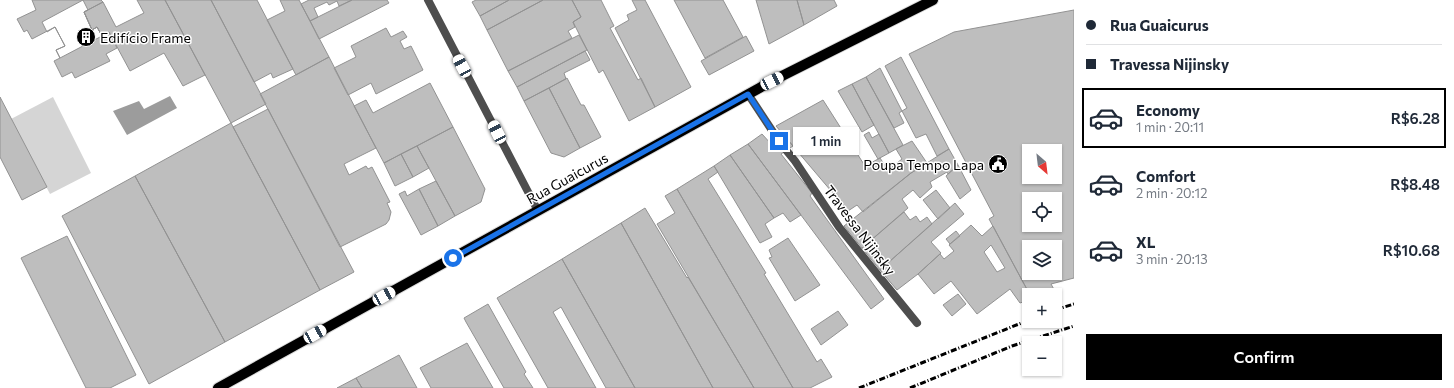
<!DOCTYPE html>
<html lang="en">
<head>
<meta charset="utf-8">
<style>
  :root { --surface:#fff; --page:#f2f2f3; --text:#1f2937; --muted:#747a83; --line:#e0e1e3; --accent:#000 }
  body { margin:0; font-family:Commissioner,sans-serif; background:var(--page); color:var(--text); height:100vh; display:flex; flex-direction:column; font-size:15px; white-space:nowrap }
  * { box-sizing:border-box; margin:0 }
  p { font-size:13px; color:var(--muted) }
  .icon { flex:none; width:22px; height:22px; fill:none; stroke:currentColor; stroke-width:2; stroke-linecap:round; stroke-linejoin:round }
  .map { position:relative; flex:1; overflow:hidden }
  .sheet { display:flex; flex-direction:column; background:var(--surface); width:380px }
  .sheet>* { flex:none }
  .banner { display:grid; align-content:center; height:88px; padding:0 12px; background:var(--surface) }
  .needle { width:26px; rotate:152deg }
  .tools { position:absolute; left:1022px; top:144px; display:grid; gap:8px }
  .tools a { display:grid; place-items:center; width:40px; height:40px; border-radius:0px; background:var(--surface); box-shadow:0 1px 3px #0004; font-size:20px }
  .end { position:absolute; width:18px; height:18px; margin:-9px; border:5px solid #1a73e8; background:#fff; box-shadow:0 0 0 2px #fff }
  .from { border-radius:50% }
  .bubble { position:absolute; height:28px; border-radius:0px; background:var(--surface); box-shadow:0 1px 3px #0004; font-size:13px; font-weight:600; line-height:28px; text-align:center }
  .car { position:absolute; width:12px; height:24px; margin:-12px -6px; border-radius:5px; box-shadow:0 0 3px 1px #0007; background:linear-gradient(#fff 24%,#345 0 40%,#fff 0 76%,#345 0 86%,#fff 0) }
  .banner b { display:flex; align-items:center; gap:14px; height:38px; font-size:15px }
  .banner b+b { border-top:1px solid var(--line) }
  .banner i { width:10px; height:10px; background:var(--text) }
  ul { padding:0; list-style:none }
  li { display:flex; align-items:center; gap:12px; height:60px; margin:0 8px 6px; padding:0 4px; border:2px solid transparent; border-radius:0px }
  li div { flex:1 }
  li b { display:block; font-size:15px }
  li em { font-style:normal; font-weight:600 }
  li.on { border-color:var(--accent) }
  li>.icon { width:36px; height:36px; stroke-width:1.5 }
  .button { display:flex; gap:8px; margin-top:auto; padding:8px 12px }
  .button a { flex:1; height:46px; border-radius:0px; background:var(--accent); color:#fff; font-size:16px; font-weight:600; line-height:46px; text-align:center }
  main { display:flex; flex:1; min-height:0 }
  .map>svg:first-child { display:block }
</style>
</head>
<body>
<main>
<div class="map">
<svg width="1074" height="388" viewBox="0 0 1074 388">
  <rect width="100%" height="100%" fill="#fff"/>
  <path fill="#d5d5d5" d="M53,97L91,173L50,194L11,119Z"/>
  <path fill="#9c9c9c" d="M170,96L177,108L127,135L113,111L139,101L144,109Z"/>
  <path fill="#bebebe" stroke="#929292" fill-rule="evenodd" d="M32,0H101L103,2L84,12L92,30L97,27L102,36L109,32L117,48L106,54L110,61L75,78L72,72L62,77L54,61L60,58L56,50L65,46L55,27L32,39L27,30L24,32L17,19L36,10Z
    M83,0L88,10L84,12L92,30L97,27L102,36L60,58L56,50L65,46L55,27L47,32L42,22Z
    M137,0H165L205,75L183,86L164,53L130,71L109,32L102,36L97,27L92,30L84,12L103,2L116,27L144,13Z
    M165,0H211L266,104L231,123Z
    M211,0H257L293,69L273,78L271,73L254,82Z
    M280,0H299L329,57L296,75L267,20L285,11Z
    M309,0H352L339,6L337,1L329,5L327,2L314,8L318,17L310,21L301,4Z
    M352,0H387L389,3L319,39L310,21Z
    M476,0H509L480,16L472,2Z
    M509,0H543L487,30L480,16Z
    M543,0H572L581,17L573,22L575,27L568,31L572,38L508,71L487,30Z
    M572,0H601L614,26L610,28L638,80L641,78L655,107L629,121L603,70L599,73L573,22L581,17Z
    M632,0H645L691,87L655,107L615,28L629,20L627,15L637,10Z
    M674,0H723L743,37L705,58Z
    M756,0H797L804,25L769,44Z
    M797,0H834L837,6L804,25Z
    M1074,10V278L1051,284L1056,293L1047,295H1030L989,219L994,216L909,54L954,32ZM1029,151H1055V177H1029ZM1029,199H1055V225H1029ZM1029,247H1055V273H1029Z
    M386,28L391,37L403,31L407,37L400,41L404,49L411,46L423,70L376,94L371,83L348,95L334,68L356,57L351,46Z
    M579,35L587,50L517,87L508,71Z
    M746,36L754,51L709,75L701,61Z
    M585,51L590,60L564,73L566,79L524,101L517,87Z
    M329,57L376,148L344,164L349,175L366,166L368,169L372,167L390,202L387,203L391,212L389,220L386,224L340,247L260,94Z
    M901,57L949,149L937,156L926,134L916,138L902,111L907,108L885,66Z
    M880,68L902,111L899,113L904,123L894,128L866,77Z
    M866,77L903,145L889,153L852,84Z
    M567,78L581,105H584L601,137L580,148L549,88Z
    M430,83L453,127L384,163L354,106L366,100L373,113Z
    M852,84L874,125L862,132L838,91Z
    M549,88L580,148L564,157L551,153L524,101Z
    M0,97L47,187L22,200L0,157Z
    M823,100L865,166L880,158L888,170L902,159L896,149L912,141L927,163L911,173L863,212L857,205L848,211L776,126Z
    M268,109L354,272L320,290L233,127Z
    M231,123L320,290L225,342L135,176Z
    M453,127L485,189L481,202L455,216L417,146Z
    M869,132L872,138L879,134L889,153L878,159L864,135Z
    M762,134L772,145L785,136L793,146L781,154L812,193L810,196L884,299L871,309L748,144Z
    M748,144L801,215L790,222L783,213L774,218L730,155Z
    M417,146L429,168L413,177L401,154Z
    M949,149L958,165L948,174L947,172L930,182L932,187L920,198L913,190L902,199L908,208L862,248L844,226L911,173Z
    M401,154L413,177L395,186L384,163Z
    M730,155L774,218L765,224L772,237L760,243L714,166Z
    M958,165L971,190L960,199L946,176Z
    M714,166L718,172L708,179L766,273L764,274L817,362L821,359L832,377L810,388H793L677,189Z
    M135,176L225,342L149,384L62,216Z
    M436,181L455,216L438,226L419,189Z
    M419,189L438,226L421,235L399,194L405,191L407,196Z
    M677,189L793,388H754L657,224L675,213L665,196Z
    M936,190L950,208L938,219L923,200Z
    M955,203L964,214L931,242L941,253L918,274L897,290L880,270Z
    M645,208L687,278L688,277L754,388H713L621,223Z
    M904,212L910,220L916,216L920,222L927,217L932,224L880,270L862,248Z
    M621,223L713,388H635L562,259Z
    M971,225L982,236L993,226L1030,295H1029V300L1020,303L1010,289L977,314L951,281L934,294L918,274L940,254L944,259L954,251L949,245ZM991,245L1005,268L997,272L984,252Z
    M956,231L960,236L950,244L946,239Z
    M67,236L136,375L110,388H86L21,258Z
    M788,238L820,285L795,301L769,258L772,257L769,250Z
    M562,259L635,388H606L561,307L553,312L596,388H548L497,298Z
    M958,294L966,304L952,316L943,305Z
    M488,304L526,372L524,374L533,388H504L466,322L464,318Z
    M838,311L848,325L821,345L811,329Z
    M467,343L493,388H431L420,368Z
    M399,355L417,388H362L356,378Z
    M356,378L362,388H337Z"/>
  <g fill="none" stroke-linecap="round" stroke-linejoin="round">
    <g stroke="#dbdbdb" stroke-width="12">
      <path id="primary" d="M218,388L772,81L933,0"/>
    </g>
    <path stroke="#4e4e4e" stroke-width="8" d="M748,94L779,141
      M786,150L795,161L839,227L917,323"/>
    <path stroke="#4e4e4e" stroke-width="8" d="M428,0L538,211"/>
    <use href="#primary" stroke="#000" stroke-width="10"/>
    <path stroke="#000" stroke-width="3" stroke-dasharray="6 2 1 2" stroke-linecap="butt" d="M1055,310L1074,304
      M859,388L1029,320
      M910,388L1012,346L1074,326"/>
  </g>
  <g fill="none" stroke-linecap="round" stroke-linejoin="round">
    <path stroke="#1a73e8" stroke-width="5" d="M453,258L748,94L779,141"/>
  </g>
  <defs>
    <g id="building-disc" transform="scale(1)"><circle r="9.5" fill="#000" stroke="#fff"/><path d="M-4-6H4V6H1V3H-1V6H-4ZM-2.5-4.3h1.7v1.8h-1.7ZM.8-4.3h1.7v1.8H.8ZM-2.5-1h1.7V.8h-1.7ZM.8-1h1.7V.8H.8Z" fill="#fff"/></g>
    <g id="civic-disc" transform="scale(1)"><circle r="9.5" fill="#000" stroke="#fff"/><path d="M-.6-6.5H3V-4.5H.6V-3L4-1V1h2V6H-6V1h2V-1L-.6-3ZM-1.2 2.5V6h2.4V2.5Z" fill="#fff"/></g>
  </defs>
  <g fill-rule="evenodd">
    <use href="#building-disc" x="86" y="37"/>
    <use href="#civic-disc" x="998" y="164"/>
  </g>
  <g text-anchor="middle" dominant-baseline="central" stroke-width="3" stroke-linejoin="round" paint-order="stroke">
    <g font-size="14" fill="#000" stroke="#fff" text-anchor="start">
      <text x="100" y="37">Edifício Frame</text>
      <text x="984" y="164" text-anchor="end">Poupa Tempo Lapa</text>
    </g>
    <g font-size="14" fill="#000" stroke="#fff">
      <text transform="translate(567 178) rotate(-29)">Rua Guaicurus</text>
      <text transform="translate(860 230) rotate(53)">Travessa Nijinsky</text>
    </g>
  </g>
</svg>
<div class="tools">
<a><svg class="needle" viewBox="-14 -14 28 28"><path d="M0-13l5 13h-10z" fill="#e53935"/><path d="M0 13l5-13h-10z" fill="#747a83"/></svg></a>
<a><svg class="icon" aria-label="locate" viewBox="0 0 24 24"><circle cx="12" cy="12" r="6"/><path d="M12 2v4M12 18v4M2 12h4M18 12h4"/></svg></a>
<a><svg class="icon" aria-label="layers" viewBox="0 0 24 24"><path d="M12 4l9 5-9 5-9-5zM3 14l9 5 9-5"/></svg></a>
<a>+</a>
<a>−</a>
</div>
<i class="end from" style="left:453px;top:258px"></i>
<i class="end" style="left:779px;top:141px"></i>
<div class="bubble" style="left:793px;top:127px;width:66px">1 min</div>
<i class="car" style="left:462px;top:66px;rotate:332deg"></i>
<i class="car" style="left:772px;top:81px;rotate:63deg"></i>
<i class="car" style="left:497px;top:132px;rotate:333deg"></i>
<i class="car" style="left:384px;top:296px;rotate:61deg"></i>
<i class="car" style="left:315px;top:334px;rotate:61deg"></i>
</div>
<section class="sheet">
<div class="banner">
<b><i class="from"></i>Rua Guaicurus</b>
<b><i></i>Travessa Nijinsky</b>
</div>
<ul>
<li class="on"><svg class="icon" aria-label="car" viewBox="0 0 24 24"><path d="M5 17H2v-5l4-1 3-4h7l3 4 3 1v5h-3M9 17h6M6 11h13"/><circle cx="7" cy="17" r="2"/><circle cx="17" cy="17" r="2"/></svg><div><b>Economy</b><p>1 min · 20:11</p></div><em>R$6.28</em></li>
<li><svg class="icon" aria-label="car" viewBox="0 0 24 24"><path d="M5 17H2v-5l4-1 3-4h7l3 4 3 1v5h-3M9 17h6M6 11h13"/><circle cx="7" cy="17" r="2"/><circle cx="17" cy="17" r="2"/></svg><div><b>Comfort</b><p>2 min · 20:12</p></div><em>R$8.48</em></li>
<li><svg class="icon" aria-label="car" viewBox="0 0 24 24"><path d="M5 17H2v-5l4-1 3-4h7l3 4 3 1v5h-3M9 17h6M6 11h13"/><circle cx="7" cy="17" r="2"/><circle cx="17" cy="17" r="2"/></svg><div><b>XL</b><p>3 min · 20:13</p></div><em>R$10.68</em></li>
</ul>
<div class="button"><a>Confirm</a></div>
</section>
</main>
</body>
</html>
